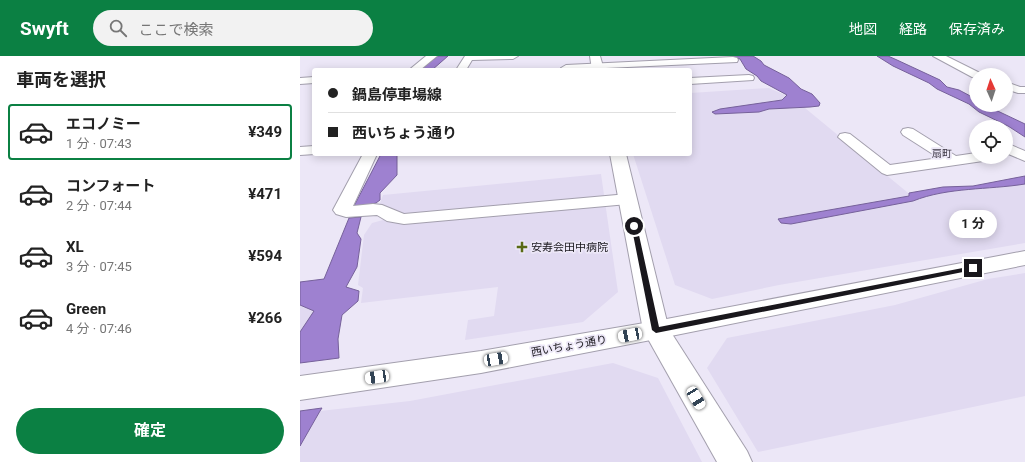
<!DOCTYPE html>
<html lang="ja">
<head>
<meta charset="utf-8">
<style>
  :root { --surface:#fff; --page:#f2f2f2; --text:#222; --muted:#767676; --line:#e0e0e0; --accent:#0b8043 }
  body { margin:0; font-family:Roboto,"Noto Sans JP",sans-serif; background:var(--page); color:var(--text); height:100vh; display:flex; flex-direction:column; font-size:15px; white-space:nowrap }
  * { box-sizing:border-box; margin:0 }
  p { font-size:13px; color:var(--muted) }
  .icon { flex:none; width:22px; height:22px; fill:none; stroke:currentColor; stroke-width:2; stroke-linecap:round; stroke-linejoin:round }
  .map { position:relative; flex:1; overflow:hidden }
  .drawer { display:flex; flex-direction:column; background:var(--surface); width:300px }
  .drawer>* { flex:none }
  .guide { position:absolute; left:12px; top:12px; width:380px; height:88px; border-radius:4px; box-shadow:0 2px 10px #0003; display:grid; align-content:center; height:88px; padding:0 16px; background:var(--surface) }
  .needle { width:26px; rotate:357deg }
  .fabs { position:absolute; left:669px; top:12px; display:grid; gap:8px }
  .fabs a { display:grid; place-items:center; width:44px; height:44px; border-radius:50%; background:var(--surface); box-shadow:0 2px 10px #0003; font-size:20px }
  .end { position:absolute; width:18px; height:18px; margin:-9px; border:5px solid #19171c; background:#fff; box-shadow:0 0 0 2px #fff }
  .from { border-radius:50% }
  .bubble { position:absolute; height:28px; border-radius:14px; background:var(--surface); box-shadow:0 2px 10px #0003; font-size:13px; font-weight:700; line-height:28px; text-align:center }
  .car { position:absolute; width:12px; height:24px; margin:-12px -6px; border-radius:5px; box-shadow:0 0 3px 1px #0007; background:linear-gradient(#fff 24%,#345 0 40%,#fff 0 76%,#345 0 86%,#fff 0) }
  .guide b { display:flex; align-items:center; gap:14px; height:38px; font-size:15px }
  .guide b+b { border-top:1px solid var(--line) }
  .guide i { width:10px; height:10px; background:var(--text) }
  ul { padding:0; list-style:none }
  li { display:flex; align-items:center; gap:12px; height:56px; margin:0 8px 6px; padding:0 8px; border:2px solid transparent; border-radius:4px }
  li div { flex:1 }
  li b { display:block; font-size:15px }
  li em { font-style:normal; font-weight:700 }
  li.selected { border-color:var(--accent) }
  li>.icon { width:36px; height:36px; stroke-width:1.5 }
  h2 { padding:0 16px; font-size:18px; line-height:48px }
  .cta { display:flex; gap:8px; margin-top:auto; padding:8px 16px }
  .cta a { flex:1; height:46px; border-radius:24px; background:var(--accent); color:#fff; font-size:16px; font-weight:700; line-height:46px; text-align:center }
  header { display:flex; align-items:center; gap:24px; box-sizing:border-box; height:56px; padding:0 20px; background:var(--accent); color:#fff }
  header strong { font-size:19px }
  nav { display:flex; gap:22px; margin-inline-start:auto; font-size:14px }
  .search { width:280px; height:36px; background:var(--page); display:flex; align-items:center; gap:10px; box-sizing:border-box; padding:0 14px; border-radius:22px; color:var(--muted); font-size:15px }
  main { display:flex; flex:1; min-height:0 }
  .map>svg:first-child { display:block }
</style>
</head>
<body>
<header>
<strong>Swyft</strong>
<div class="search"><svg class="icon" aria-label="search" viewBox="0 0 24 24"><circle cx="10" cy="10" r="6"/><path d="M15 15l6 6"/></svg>ここで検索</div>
<nav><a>地図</a><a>経路</a><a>保存済み</a></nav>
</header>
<main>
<section class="drawer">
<h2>車両を選択</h2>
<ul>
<li class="selected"><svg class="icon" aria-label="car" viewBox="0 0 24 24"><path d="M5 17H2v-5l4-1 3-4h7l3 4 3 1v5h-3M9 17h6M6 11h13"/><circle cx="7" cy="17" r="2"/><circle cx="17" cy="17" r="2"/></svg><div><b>エコノミー</b><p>1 分 · 07:43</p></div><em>¥349</em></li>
<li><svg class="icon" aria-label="car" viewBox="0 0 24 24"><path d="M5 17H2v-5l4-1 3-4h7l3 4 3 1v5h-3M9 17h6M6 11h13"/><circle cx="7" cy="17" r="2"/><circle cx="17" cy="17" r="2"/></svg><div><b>コンフォート</b><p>2 分 · 07:44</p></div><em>¥471</em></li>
<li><svg class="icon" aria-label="car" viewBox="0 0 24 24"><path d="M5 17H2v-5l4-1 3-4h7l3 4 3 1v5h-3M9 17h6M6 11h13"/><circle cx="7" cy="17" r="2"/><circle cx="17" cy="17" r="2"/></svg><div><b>XL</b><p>3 分 · 07:45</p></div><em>¥594</em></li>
<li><svg class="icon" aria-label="car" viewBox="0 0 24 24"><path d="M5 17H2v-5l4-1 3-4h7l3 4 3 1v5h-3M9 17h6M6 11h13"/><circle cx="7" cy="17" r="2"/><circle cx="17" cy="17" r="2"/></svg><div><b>Green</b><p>4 分 · 07:46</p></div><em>¥266</em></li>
</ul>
<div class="cta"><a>確定</a></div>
</section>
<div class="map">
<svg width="725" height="406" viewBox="0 0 725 406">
  <rect width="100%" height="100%" fill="#ece7f7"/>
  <path fill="#e1daf1" d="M469,32L485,39L505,52L613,141L725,124V187L479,229L412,243L375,229L333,98H390V37Z
    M301,118L318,236L283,266L165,284L168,264L194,260L198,231L61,247L63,232L58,229L64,179L72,167L98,160L79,150L83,139Z
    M725,217V340L458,396L407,312L427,282L595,249L688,223Z
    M0,246H27L0,281Z
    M313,307L358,322L402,406H0V390L20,355L110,345Z"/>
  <path fill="#9e81d0" stroke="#76619a" d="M138,0H148L132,14H120Z
    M432,0H453L461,5L464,9L489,22L501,33L512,38L520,47L519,50L510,51L469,53L459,56L415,58L412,56L420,53L482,44L487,39L461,25L457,20L446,13L440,3Z
    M577,0H588L597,4L640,24L647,31L659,34L676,43V49H685L725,68V81L708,70L679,56L669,48L637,33L629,27L593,10Z
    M81,98H97V119L80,137V144L76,147L56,152L54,150Z
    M725,120V128C688,134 648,131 613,145L491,168L481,167L478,163L609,140V137L643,131L673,130Z
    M61,161L57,177L61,183L57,211L46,231L59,235L58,245L42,259L38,283L39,302L0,307V276L14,255L0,249V226L24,223L49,162Z
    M22,352L20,355L0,390V355Z"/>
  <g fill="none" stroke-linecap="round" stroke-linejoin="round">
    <g stroke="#a39fad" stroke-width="2">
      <path id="minor" d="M126,0H137L120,14H109Z
        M165,0H218L213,3L172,4L166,14H156Z
        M633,0H646L680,17L681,19H676V22L672,21Z
        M433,1L437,2L438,4L437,6L262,14L261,12L266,9Z
        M449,19L453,20L454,22L453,24L390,28V22Z
        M14,21V27L0,28V22Z
        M706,26L720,31H725V37H718L706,33Z
        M608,72L613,73L656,100L676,97V101H690L688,104L683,105L587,119L582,117L538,81L540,78L545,77L550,78L590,109L639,102L603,79L601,76L603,73Z
        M706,87L725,95V105L706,97Z
        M14,90V98H15L0,99V91Z
        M63,98H77L53,150L73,148L82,149L104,158L328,138L334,139L336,143L334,147L328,148L104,168L87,165L77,159L46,161L36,158L33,154Z"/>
    </g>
    <g stroke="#a39fad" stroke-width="2">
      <path id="tertiary" d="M356,265L365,267L447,395L452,406H417L343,274L347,267Z"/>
    </g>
    <g stroke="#a39fad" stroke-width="2">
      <path id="secondary" d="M290,0H300L304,14H292Z
        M310,98H326L369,274L365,281L356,283L347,281L343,274Z"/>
    </g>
    <g stroke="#a39fad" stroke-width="2">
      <path id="trunk" d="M725,195V209L356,283L181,317L0,344V320L181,295L356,265Z"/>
    </g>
    <use href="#minor" fill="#fff" fill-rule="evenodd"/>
    <use href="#tertiary" fill="#fff" fill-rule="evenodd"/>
    <use href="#secondary" fill="#fff" fill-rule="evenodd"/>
    <use href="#trunk" fill="#fff" fill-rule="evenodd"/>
  </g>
  <path fill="#19171c" d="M331,168L337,170L359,271L673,210L676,212L673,214L356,277L352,274Z"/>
  <path fill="#596a15" stroke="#ece7f7" stroke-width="1.5" d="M220 185h4v4h4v4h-4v4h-4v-4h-4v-4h4z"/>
  <g text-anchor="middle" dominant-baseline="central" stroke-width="3.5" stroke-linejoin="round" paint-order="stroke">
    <g font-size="10" fill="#3d3845" stroke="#ece7f7">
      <text x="642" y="97">扇町</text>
    </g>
    <g font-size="11" fill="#19171c" stroke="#ece7f7" text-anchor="start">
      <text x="231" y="191">安寿会田中病院</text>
    </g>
    <g font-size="11" fill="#19171c" stroke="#ece7f7">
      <text transform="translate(269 290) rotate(-10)">西いちょう通り</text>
    </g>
  </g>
</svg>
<div class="fabs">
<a><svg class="needle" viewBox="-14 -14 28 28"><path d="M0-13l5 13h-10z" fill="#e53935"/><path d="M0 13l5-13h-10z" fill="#767676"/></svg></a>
<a><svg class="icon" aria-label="locate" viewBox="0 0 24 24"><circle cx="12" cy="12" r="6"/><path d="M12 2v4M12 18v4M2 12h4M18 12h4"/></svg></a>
</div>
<i class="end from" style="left:334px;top:170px"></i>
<i class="end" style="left:673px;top:212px"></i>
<div class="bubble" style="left:649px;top:154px;width:48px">1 分</div>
<i class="car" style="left:330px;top:279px;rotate:259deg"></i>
<i class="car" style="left:196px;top:303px;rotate:80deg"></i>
<i class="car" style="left:77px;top:321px;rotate:262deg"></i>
<i class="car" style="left:396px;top:342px;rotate:149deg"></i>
<div class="guide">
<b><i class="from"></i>鍋島停車場線</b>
<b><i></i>西いちょう通り</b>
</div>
</div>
</main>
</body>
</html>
